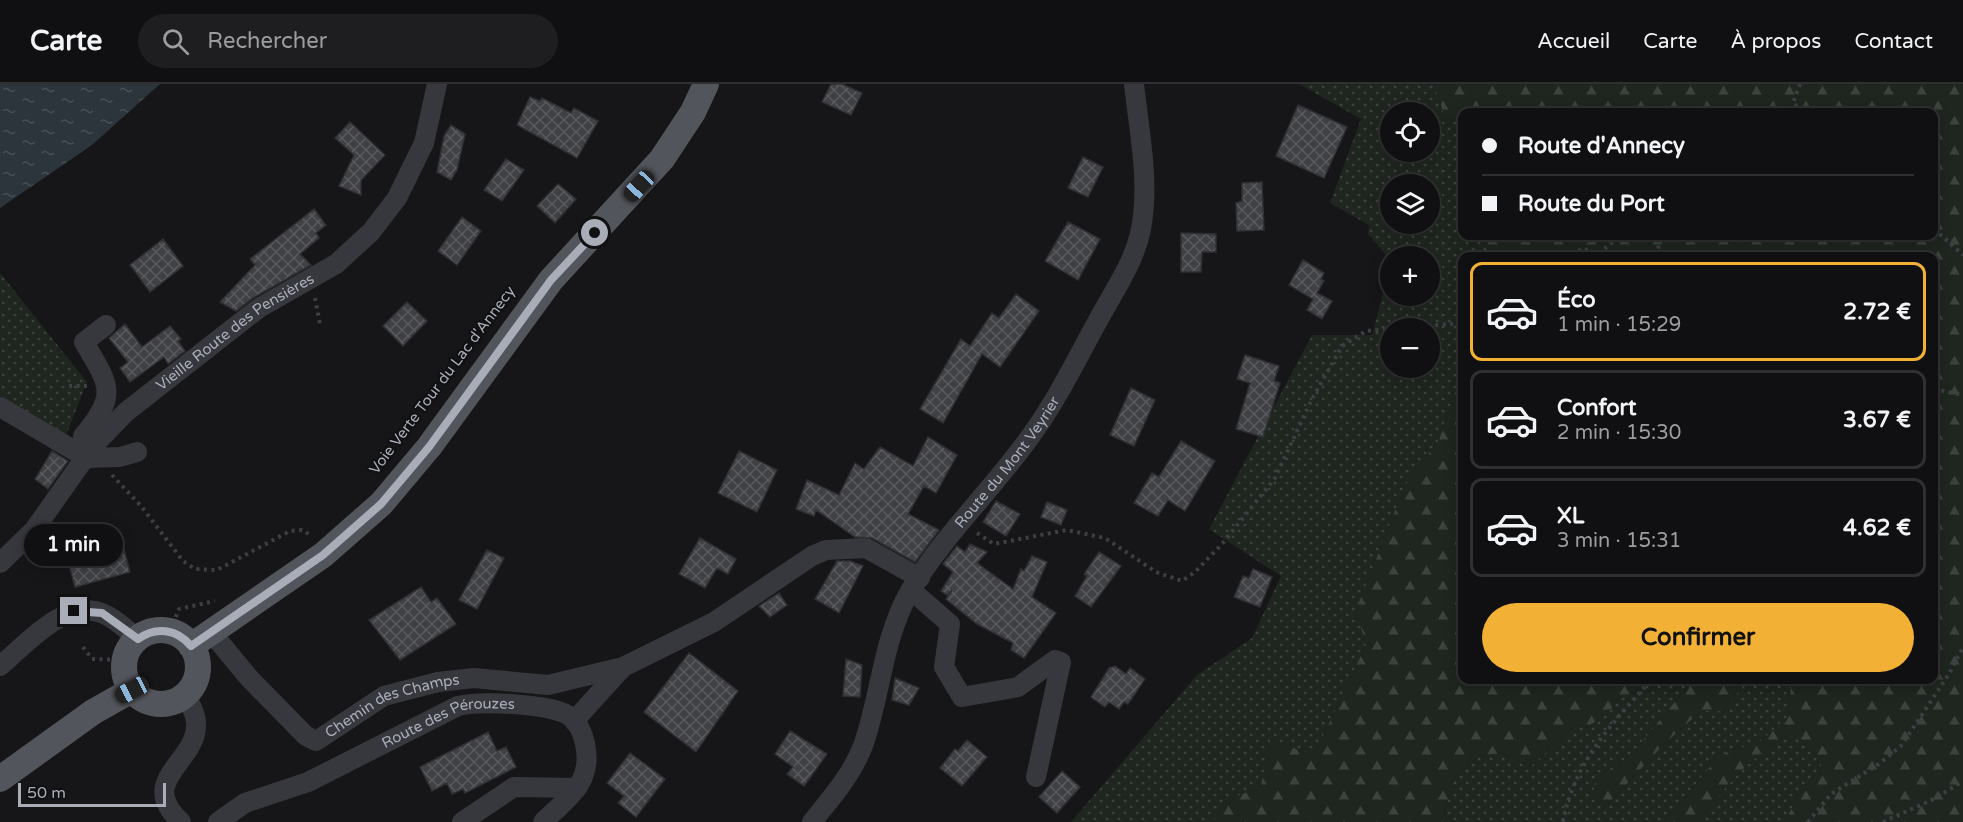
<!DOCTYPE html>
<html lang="fr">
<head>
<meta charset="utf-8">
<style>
  :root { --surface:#101012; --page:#1e1e20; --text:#f1f3f6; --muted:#9c9d9f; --line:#303032; --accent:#f2b134 }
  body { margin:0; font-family:"Varela Round",sans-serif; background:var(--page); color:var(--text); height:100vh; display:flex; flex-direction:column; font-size:22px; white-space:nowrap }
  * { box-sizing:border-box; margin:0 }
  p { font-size:20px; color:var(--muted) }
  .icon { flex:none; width:33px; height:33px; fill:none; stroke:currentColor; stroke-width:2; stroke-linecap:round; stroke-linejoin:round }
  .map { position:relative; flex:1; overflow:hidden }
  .drawer { position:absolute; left:1458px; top:168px; width:480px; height:432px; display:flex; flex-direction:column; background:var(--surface); border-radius:12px; box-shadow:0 3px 15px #0003,0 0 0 2px var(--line) }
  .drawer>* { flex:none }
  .guide { position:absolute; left:1458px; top:24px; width:480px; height:132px; border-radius:12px; box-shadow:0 3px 15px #0003,0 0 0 2px var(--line); display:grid; align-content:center; height:132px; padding:0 24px; background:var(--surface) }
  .controls { position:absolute; left:1380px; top:18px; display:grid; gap:12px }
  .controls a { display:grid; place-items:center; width:60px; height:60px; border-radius:50%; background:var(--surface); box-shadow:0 3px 15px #0003,0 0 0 2px var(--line); font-size:30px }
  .scale { position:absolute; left:18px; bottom:15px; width:148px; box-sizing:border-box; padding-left:6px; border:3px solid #a8adb8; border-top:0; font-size:16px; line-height:21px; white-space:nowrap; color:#a8adb8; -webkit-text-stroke:4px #111113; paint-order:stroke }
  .end { position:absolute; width:27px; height:27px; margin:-14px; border:8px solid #a8adb8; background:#111; box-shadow:0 0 0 3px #111 }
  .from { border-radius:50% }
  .bubble { position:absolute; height:42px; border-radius:21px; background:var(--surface); box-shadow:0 3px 15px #0003,0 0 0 2px var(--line); font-size:20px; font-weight:800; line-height:42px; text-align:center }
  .car { position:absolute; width:18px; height:36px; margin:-18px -9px; border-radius:8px; box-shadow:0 0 4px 2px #0007; background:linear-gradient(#222 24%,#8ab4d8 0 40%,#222 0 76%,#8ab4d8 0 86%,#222 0) }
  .guide b { display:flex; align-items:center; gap:21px; height:57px; font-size:22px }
  .guide b+b { border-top:2px solid var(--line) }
  .guide i { width:15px; height:15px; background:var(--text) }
  ul { padding:10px 0 0; list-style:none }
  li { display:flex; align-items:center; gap:18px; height:99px; margin:0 12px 9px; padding:0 12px; border:3px solid var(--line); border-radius:12px }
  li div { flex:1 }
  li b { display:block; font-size:22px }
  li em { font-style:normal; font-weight:800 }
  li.current { border-color:var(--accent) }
  li>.icon { width:54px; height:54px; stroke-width:1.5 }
  .action { display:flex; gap:12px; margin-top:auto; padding:12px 24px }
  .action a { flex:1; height:69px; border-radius:36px; background:var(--accent); color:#111; font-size:24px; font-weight:800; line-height:69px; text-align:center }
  header { display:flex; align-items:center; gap:36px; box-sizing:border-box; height:84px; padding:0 30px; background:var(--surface); border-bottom:2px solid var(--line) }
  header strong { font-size:28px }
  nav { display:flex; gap:33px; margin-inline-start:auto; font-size:21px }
  .search { width:420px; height:54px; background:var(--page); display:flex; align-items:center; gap:15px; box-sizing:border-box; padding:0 21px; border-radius:33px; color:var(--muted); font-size:22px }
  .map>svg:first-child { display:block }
</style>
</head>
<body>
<header>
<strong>Carte</strong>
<div class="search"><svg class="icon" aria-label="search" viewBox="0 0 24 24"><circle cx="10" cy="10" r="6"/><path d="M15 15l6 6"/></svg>Rechercher</div>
<nav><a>Accueil</a><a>Carte</a><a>À propos</a><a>Contact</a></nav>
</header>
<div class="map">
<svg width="1963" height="738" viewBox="0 0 1963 738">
  <defs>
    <pattern id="grass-dots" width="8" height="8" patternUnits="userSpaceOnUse" patternTransform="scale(1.5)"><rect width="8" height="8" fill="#1e261f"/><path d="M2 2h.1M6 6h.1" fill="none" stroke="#3c433d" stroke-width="1.8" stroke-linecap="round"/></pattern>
    <pattern id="forest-firs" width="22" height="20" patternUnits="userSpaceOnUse" patternTransform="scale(1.5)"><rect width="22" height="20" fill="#1e261f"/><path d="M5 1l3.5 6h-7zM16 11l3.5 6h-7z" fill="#3c433d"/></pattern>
    <pattern id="water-ripples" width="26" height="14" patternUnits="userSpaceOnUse" patternTransform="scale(1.5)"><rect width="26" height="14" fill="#2c353c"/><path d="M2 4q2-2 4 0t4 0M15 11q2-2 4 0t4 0" fill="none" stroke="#485056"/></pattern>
    <pattern id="building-cross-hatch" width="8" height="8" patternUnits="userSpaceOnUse" patternTransform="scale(1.5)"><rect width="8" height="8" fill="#404145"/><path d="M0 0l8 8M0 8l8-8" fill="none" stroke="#595a5e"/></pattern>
  </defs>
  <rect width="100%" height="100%" fill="#161618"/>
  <path fill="url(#grass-dots)" fill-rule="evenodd" d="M1299,0H1434L1445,34L1462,38V152H1481L1487,163L1486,172H1462V286L1439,356L1405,402L1356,526L1366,561L1314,671L1271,657L1261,702L1226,717L1213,738H1071L1197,591L1252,554L1281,492L1209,445L1312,251H1372L1390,183V212H1430V172H1390V183L1386,171L1368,150L1369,141L1330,119L1361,35ZM1390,28H1430V68H1390ZM1390,100H1430V140H1390ZM1390,244H1430V284H1390Z
    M0,189L87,298L65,354L0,312Z
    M1646,596H1693L1630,672L1597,693L1607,721L1664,660L1701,627H1722L1748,596H1780L1791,603L1788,633L1753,664L1735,663L1715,677L1664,738H1443L1452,696L1479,672L1502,669L1530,683L1575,642L1590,641L1607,630L1621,612L1636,608Z
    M1797,650L1822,682L1796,715L1785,738H1698C1721,708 1760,659 1797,650Z"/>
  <path fill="url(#forest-firs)" d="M1434,0H1963V738H1785L1796,715L1822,682L1797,650C1760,659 1721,708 1698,738H1664L1715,677L1735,663L1753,664L1788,633L1791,603L1780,596H1934V172H1486L1487,163L1481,152H1934V28H1462V38L1445,34Z
    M1462,286V596H1646L1636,608L1621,612L1607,630L1590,641L1575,642L1530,683L1502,669L1479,672L1452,696L1443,738H1213L1226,717L1261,702L1270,656L1314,671L1366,561L1356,526L1405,402L1439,356Z
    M1693,596H1753H1748L1722,627H1701L1664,660L1607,721L1591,715L1597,693L1630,672Z"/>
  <path fill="url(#water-ripples)" d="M0,0H160L92,61L0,124Z"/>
  <path fill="url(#building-cross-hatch)" stroke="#303034" stroke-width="1.5" d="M831,0H842L862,9L851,31L822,18Z
    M530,13L540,17L542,14L571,29L574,24L598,37L577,74L517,41Z
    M1298,21L1347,43L1324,94L1276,72Z
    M350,38L385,71L361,96V111L339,102L354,71L335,54Z
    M451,41L465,50L457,86L451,96L437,88L444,52Z
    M1083,73L1103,83L1088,113L1068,104Z
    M506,75L524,86L502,117L484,106Z
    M1262,98L1264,146L1237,147L1236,119L1242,117V99Z
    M558,100L576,115L555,139L537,122Z
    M314,125L326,141L316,149L319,154L300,170L311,181L253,214L236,227L220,218L255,181L250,175Z
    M462,133L481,147L457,181L438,167Z
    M1068,138L1100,155L1078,196L1045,177Z
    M1181,149L1216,150V168H1202L1201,188H1181Z
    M163,155L183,182L150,208L130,181Z
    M1303,176L1324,189L1321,195L1324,197L1317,209L1332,217L1322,235L1307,226L1313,215L1289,201Z
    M1016,210L1039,227L1000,283L982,270L943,339L920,325L961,255L970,262L992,229L999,234Z
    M407,218L427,237L403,262L383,242Z
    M125,240L142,263L170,242L181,255L178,257L185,267L168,280L164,273L130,298L120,284L128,278L109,254Z
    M1245,271L1279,282L1274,297L1280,299L1263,353L1236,345L1250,299L1237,295Z
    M1131,304L1155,316L1134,362L1110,351Z
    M928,353L957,371L936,409L924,402L908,430L939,446L915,478L872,454L855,453L816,426L814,432L796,425L807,396L839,411L855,379L864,385L880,363L913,382Z
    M1181,357L1215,377L1185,427L1168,416L1158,432L1134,419L1152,389L1159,393Z
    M52,367L68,377L48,405L35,395Z
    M739,367L777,386L757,428L718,409Z
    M996,417L1020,430L1006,452L983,438Z
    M1047,418L1067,426L1061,441L1041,433Z
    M119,447L130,488L75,503L64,463Z
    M700,454L736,475L728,490L717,484L705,504L679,490Z
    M970,460L987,468L977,479L1013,505L1021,485L1024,487L1032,472L1047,478L1032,513L1056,529L1024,574L1011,566L1013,559L977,540L946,515L952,506L947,511L941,507L953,488L943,480L957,462L965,468Z
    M487,466L504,474L477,525L459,516Z
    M1099,468L1121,482L1091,523L1075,512L1087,492L1084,490Z
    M837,477H850L863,482L839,529L815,515Z
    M1253,485L1272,493L1260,523L1234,513L1243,492L1249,494Z
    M421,503L431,518L437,514L456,540L400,576L369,536Z
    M779,509L787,521L770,533L759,522Z
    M689,569L738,607L696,668L644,628Z
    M846,575L862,581L860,613L843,612Z
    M1115,582L1126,590L1130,584L1145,595L1128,620L1124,618L1119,625L1109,618L1105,623L1091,613L1109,584Z
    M895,594L919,604L909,621L892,616Z
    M790,647L827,670L804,702L787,690L793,683L775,670Z
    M488,648L497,667L506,663L516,683L465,709L463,705L452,710L447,699L432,707L420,683Z
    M967,656L987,673L962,702L940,684L955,665L958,667Z
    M630,669L665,695L636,733L618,719L624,712L607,699Z
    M1062,687L1080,703L1057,729L1039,713Z"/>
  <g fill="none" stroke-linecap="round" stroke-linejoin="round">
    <path stroke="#3d3f44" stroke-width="4" stroke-dasharray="3 4.5" stroke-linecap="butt" d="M1800,0L1793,19L1803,28
      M1934,145L1963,171
      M1573,172L1582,164L1598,170L1620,152
      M1657,172L1660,152
      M315,214L320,240
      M69,302H88
      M1934,305L1963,311
      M112,391L141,422L183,477L195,485L217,486L290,447L302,446L312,452
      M977,449L994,460L1067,446L1105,454L1156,488L1182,497L1195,488L1222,460L1275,394L1312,315L1342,262L1366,247L1462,239
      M170,547L179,525L215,517
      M83,563L92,575L125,576
      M1563,738C1574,678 1612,640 1651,596
      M1808,738L1831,710L1879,680L1901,662L1949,590L1963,563
      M1883,738L1934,715L1963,697"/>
    <g stroke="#37383d" stroke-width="20">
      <path d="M0,323L87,374L120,373L137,368"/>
      <path d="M94,361L83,352C119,310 109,301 84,258L106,241"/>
      <path id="s1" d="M0,479L34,446L94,361L126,328L259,224L336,180L371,148L397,114L424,59L437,0"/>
      <path d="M911,506L950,540L944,583L962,613L1018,603L1055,576L1061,578L1036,693"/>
      <path id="s2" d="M211,548L250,595L306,652L316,657L384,612L438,598L474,594L548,601L623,583L714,538L812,472L826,466L866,464L920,494"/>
      <path d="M0,582C27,560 65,513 104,530C116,535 127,546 138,555"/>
      <path d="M574,637L623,583"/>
      <path d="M181,738C136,697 196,678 196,642C197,631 190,621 186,611"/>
      <path id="s3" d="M218,738L245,719L308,698L458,622C480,617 554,619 571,633C585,645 590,673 584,690C578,709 557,724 543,738"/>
      <path d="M462,738L514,703L577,704"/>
      <path id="s4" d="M812,738C832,713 853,690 864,659C881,609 883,554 910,507C944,451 992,406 1030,353C1058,315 1078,272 1101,231C1116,204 1135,176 1141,145C1150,98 1139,47 1134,0"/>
    </g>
    <path stroke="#53555c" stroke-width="26" d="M124 583a37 37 0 1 1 74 0a37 37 0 1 1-74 0Z
      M191,562L323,471L381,420L429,363L551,196L662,75L693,28L706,0
      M0,695L93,628L132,606"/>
  </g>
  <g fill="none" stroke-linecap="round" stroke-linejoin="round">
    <path stroke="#a8adb8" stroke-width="8" d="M74,527L102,529L138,555C156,542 177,545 191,562L323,471L381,420L429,363L551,196L595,149"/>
  </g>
  <g text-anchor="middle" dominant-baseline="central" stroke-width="4.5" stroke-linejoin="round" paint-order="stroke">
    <g font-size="15" fill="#a8adb8" stroke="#111113">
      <text stroke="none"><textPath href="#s1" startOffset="333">Vieille Route des Pensières</textPath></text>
      <text transform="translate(442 296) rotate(-53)">Voie Verte Tour du Lac d'Annecy</text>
      <text stroke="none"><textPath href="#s4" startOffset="416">Route du Mont Veyrier</textPath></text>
      <text stroke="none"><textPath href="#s2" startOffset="238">Chemin des Champs</textPath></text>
      <text stroke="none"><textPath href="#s3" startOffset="254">Route des Pérouzes</textPath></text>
    </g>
  </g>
</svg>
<div class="controls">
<a><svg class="icon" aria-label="locate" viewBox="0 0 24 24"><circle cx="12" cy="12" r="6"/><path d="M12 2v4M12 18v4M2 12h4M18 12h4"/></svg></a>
<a><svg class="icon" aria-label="layers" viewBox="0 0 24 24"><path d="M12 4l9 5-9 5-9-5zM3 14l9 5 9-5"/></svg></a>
<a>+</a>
<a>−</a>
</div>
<div class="scale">50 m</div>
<i class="end from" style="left:595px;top:149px"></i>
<i class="end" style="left:74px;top:527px"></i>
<div class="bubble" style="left:24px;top:440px;width:99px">1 min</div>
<i class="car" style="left:639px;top:102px;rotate:223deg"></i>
<i class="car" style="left:132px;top:606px;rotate:242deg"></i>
<div class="guide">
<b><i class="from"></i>Route d'Annecy</b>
<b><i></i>Route du Port</b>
</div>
<section class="drawer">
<ul>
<li class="current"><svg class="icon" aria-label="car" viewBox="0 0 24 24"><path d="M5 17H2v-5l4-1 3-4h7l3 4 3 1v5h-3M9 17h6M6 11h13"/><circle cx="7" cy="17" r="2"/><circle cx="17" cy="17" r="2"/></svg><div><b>Éco</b><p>1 min · 15:29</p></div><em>2.72 €</em></li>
<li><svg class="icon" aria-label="car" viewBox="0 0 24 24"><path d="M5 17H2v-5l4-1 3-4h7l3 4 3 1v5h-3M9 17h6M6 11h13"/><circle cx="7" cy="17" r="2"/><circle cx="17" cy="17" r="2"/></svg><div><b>Confort</b><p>2 min · 15:30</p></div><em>3.67 €</em></li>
<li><svg class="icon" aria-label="car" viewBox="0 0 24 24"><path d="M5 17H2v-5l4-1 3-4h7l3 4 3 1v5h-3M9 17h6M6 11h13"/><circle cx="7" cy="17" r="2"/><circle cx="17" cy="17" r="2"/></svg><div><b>XL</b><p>3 min · 15:31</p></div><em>4.62 €</em></li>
</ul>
<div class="action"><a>Confirmer</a></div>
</section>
</div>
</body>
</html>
